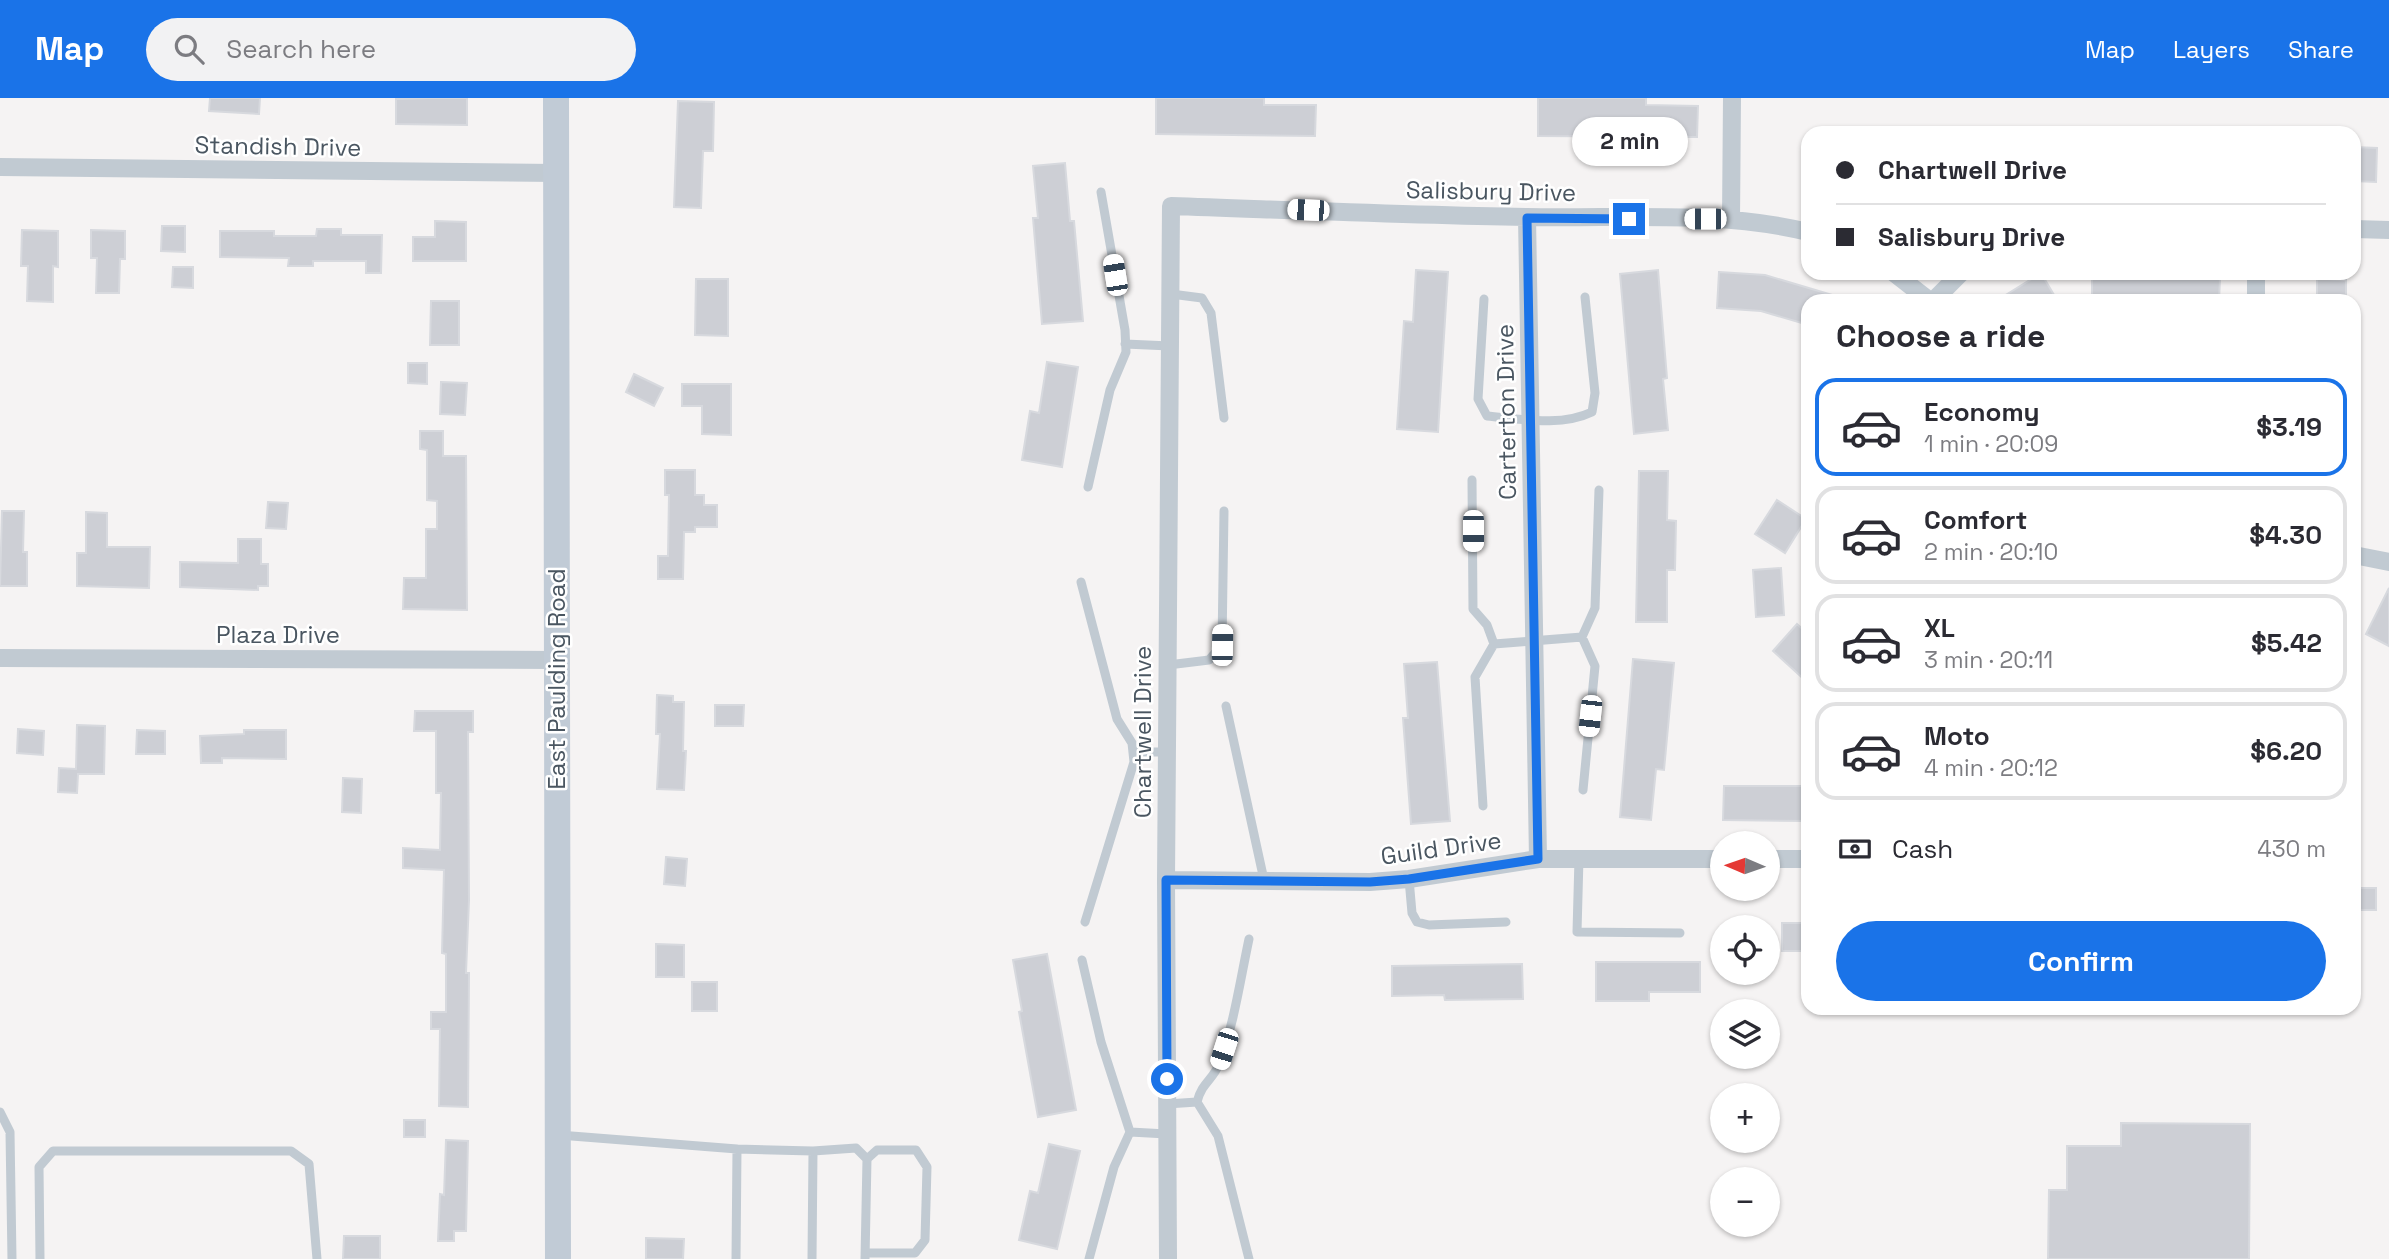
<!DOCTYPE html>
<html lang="en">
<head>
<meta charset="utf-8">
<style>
  :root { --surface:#fff; --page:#f2f2f3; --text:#2b2b33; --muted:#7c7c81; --line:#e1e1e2; --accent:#1a73e8 }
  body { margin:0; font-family:"Space Grotesk",sans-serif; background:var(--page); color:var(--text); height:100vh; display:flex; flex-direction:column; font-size:26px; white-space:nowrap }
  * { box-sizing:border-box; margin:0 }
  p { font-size:23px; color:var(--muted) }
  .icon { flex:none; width:38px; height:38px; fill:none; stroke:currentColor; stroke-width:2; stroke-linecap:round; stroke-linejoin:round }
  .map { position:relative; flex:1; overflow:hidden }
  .panel { position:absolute; left:1801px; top:196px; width:560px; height:721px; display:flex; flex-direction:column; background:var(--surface); border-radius:21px; box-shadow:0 2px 5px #0004 }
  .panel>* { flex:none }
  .top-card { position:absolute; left:1801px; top:28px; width:560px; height:154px; border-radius:21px; box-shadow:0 2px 5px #0004; display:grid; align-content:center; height:154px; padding:0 35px; background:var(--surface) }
  .needle { width:46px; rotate:272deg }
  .buttons { position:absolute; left:1710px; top:733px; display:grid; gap:14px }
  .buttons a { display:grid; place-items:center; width:70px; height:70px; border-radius:50%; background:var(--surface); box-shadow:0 2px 5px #0004; font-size:35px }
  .end { position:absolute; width:32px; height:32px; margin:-16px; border:9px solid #1a73e8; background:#fff; box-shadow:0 0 0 4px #fff }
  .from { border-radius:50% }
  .bubble { position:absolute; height:49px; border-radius:24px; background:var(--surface); box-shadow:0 2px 5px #0004; font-size:23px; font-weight:700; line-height:49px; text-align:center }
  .car { position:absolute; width:21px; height:42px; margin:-21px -10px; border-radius:9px; box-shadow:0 0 5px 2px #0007; background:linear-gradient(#fff 24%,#345 0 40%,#fff 0 76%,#345 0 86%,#fff 0) }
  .top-card b { display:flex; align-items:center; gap:24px; height:66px; font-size:26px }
  .top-card b+b { border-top:2px solid var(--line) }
  .top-card i { width:18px; height:18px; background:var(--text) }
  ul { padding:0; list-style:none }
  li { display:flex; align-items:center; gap:21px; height:98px; margin:0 14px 10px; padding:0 21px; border:4px solid var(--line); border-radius:21px }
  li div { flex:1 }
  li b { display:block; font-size:26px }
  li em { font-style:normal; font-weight:700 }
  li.selected { border-color:var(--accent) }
  li>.icon { width:63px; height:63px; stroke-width:1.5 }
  h2 { padding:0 35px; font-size:32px; line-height:84px }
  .pay { display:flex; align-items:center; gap:18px; height:77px; padding:0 35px; font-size:26px }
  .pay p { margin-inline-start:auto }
  .button { display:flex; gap:14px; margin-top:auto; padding:14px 35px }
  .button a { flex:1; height:80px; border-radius:42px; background:var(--accent); color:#fff; font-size:28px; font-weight:700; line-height:80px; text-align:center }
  header { display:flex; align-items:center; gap:42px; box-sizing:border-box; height:98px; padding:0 35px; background:var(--accent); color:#fff }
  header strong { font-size:33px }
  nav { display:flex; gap:38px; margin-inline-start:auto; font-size:24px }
  .search { width:490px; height:63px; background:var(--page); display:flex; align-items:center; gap:18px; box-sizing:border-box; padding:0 24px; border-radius:38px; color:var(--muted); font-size:26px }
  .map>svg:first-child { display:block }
</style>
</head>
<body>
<header>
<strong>Map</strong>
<div class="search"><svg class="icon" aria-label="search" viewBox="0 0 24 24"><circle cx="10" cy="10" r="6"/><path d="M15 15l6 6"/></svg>Search here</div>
<nav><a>Map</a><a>Layers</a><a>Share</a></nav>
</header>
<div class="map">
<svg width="2389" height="1161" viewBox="0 0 2389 1161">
  <rect width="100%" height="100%" fill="#f5f3f3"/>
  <path fill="#cdcfd5" stroke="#d7d9de" stroke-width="2" d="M210,0H260L259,16L209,13Z
    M431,0H467V27L396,26V1Z
    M1156,0H1264V7H1316L1315,38L1156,36Z
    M1538,0H1646V7L1698,8L1697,39L1538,38Z
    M678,3L714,4L713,53H703L701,110L674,109Z
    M2354,49L2377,50L2376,84L2354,83Z
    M1065,65L1070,123H1074L1083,223L1042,226L1033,120H1038L1033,68Z
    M435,123L466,124V163H413V139H435Z
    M162,128H185V154L161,153Z
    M317,131H341V137H382L381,175H366V163H313V168H288L289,160L220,159V133H274V138H316Z
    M22,132L58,133V169L53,168V204L27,203L28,168H21Z
    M91,132L125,133V161H120L119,195H96L97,160H91Z
    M173,169H193V190L172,189Z
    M1416,172L1448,174L1438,334L1397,331L1404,223L1413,224Z
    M1658,172L1667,280L1663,281L1668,332L1634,336L1620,176Z
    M1719,174L1765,177L1839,199V203H1808L1805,226L1761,213L1717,210Z
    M2041,175L2054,197L2044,203H1996Z
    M2153,180L2220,181L2219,203H2092V181Z
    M696,181H728V238L695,237Z
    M2317,181L2346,182V203H2317Z
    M431,203H459V247H430Z
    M1047,264L1078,269L1062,369L1022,362L1030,313L1039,315Z
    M408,265H427V286L408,285Z
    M634,276L663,290L654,308L626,294Z
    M441,284L467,285L465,317L440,316Z
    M682,286H731V337L702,336V308H682Z
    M420,333H443V358H466L467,512L403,511L404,480H426V431H437V403L427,402V352L420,351Z
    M665,372H695V397H704V407H717V429H695V434H684L683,481H658V458H668L669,397H665Z
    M1639,373H1668L1667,422L1676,423L1675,472H1667V524H1636Z
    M1777,402L1806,421L1785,455L1755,436Z
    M268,404L288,405L286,431L266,430Z
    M2,413H24L23,454H27V488H0Z
    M86,414L107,415V449H150L149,490L77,488V455H86Z
    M238,441H261V466H268V488H258V492L180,489V464L238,465Z
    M1781,470L1784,517L1756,519L1753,472Z
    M2389,490V548L2366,536Z
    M1797,526L1808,536V585L1773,553Z
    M1633,561L1674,565L1664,672L1656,671L1651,722L1620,719Z
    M1437,564L1450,723L1411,726L1403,620H1408L1404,566Z
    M657,597L673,598V604H684L683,653H686L684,692L657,691L660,636H656Z
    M715,607H744L743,628H715Z
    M415,613H473V634H468L469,802L466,875H469L468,1009L439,1008L440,931H431V914H446V856L442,855L444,772L403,770V750L440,752L441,695H436V633H414Z
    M77,627L105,628L104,676H78L77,695L58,694L59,670L76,671Z
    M18,631L44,633L43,657L17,655Z
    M137,632L165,633V656H136Z
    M244,632H286V661L222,660V665H201L200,638L244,636Z
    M343,680L362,681L361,715L342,714Z
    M1724,688H1808V723L1723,722Z
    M666,759L687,761L685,788L664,786Z
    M2354,790H2376V812H2354Z
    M1782,825H1808V853H1782Z
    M656,846L684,847V879H656Z
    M1047,856L1076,1012L1038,1019L1019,914L1022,913L1013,862Z
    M1596,864H1700V894H1649V903H1596Z
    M1522,866L1523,901L1445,902L1444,897L1392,898V868Z
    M692,884H717V913H692Z
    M404,1022H425V1039H404Z
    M2121,1025L2250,1026L2249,1161H2048L2049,1092H2067V1048H2121Z
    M446,1042L468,1043L466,1133H454V1143H438L440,1096L444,1097Z
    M1049,1046L1080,1053L1057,1151L1019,1142L1030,1093L1038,1095Z
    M344,1138H380V1161H343Z
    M646,1140L684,1141L683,1161H646Z"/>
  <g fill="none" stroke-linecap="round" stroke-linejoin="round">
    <path stroke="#c1cad2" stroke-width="9" d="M1171,196L1202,200L1211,215L1224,320
      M1484,201L1478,301L1487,318C1521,321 1561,329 1592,314L1595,295L1585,199
      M1125,246L1170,248
      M1472,382L1473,511L1487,527L1494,546L1475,579L1483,708
      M1088,389L1110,292L1126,254L1125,232L1101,94
      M1081,484L1117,621L1132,645L1134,664L1085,824
      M1582,539L1595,568L1583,692
      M1494,546L1582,539L1595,510L1599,392
      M1168,567L1209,562L1222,547L1224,413
      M1226,608L1264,782
      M1133,654H1167
      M1579,760L1577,834L1680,835
      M1409,781L1412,815L1417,824L1429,827L1506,824
      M1082,862L1101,944L1130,1034L1167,1036
      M1197,1004C1202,984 1213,982 1219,966C1234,927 1240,883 1249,841
      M1167,1006L1197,1004L1218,1038L1249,1161
      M0,1014L10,1034L12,1161
      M559,1037L737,1051L736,1161
      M737,1051L813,1053
      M40,1161L39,1069L53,1053H291L309,1066L317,1161
      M812,1161L813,1053L856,1050L867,1061
      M865,1161L867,1061L877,1052H916L927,1069L925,1142L915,1155H865
      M1089,1161L1114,1069L1130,1034"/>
    <path stroke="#c1cad2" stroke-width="18" d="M0,69L556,75
      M1527,119L1538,761
      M1731,122L1732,0
      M2354,131L2389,132
      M1894,175L1930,203
      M1933,203L1961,175
      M2256,203V175
      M2354,457L2389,464
      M0,560L556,562
      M1768,761H1808
      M1166,782L1370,784L1409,781L1538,761H1722
      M1168,1161L1166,782L1171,108C1290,112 1409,117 1527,119C1618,121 1720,112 1808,134"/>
    <path stroke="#c1cbd6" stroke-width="26" d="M556,0L558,1161"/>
  </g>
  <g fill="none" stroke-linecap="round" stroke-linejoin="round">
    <path stroke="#1a73e8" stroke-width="9" d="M1167,981L1166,782L1370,784L1409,781L1538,761L1527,120L1629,121"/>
  </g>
  <g text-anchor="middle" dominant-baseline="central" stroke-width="5" stroke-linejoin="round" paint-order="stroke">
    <g font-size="24" fill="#4a5661" stroke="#fff">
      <text transform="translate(278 48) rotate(1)">Standish Drive</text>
      <text transform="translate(1491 93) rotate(1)">Salisbury Drive</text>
      <text transform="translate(1506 314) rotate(-91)">Carterton Drive</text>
      <text x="278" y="536">Plaza Drive</text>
      <text transform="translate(556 581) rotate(-90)">East Paulding Road</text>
      <text transform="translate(1142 634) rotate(-90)">Chartwell Drive</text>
      <text transform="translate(1441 750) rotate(-8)">Guild Drive</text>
    </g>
  </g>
</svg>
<div class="buttons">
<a><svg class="needle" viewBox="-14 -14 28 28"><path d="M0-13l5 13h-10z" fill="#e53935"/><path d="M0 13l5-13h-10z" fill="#7c7c81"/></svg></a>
<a><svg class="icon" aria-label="locate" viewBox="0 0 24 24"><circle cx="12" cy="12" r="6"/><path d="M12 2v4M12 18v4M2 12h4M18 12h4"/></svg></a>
<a><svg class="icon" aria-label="layers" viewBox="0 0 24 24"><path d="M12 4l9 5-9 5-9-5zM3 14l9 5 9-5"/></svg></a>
<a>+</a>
<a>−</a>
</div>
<i class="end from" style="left:1167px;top:981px"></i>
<i class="end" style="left:1629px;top:121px"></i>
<div class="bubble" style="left:1572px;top:19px;width:116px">2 min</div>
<i class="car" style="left:1308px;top:112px;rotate:272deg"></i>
<i class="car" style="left:1705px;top:121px;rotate:270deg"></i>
<i class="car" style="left:1115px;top:177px;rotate:351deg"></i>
<i class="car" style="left:1473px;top:433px;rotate:180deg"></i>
<i class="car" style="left:1222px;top:547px;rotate:1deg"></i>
<i class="car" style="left:1590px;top:618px;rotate:186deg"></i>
<i class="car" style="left:1224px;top:951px;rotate:198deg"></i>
<div class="top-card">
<b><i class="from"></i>Chartwell Drive</b>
<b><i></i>Salisbury Drive</b>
</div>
<section class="panel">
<h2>Choose a ride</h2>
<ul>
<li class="selected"><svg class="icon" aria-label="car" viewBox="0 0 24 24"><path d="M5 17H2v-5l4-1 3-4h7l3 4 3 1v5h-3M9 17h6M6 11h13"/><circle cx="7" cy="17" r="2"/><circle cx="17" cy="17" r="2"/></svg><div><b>Economy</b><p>1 min · 20:09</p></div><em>$3.19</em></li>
<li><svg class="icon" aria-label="car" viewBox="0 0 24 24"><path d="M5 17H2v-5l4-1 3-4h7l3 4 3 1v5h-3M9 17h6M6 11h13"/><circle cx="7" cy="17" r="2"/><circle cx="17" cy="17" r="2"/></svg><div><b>Comfort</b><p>2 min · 20:10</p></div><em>$4.30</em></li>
<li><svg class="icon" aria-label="car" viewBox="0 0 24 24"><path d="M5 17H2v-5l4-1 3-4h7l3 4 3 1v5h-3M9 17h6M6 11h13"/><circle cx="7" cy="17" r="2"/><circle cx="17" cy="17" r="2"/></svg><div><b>XL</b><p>3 min · 20:11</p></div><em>$5.42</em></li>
<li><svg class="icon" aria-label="car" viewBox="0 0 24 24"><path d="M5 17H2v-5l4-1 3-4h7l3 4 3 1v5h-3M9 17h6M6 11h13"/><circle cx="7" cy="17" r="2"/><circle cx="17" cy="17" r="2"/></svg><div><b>Moto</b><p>4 min · 20:12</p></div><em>$6.20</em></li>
</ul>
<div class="pay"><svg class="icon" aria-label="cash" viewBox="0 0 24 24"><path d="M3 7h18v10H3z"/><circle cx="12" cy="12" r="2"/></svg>Cash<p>430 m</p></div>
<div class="button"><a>Confirm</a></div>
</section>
</div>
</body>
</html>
